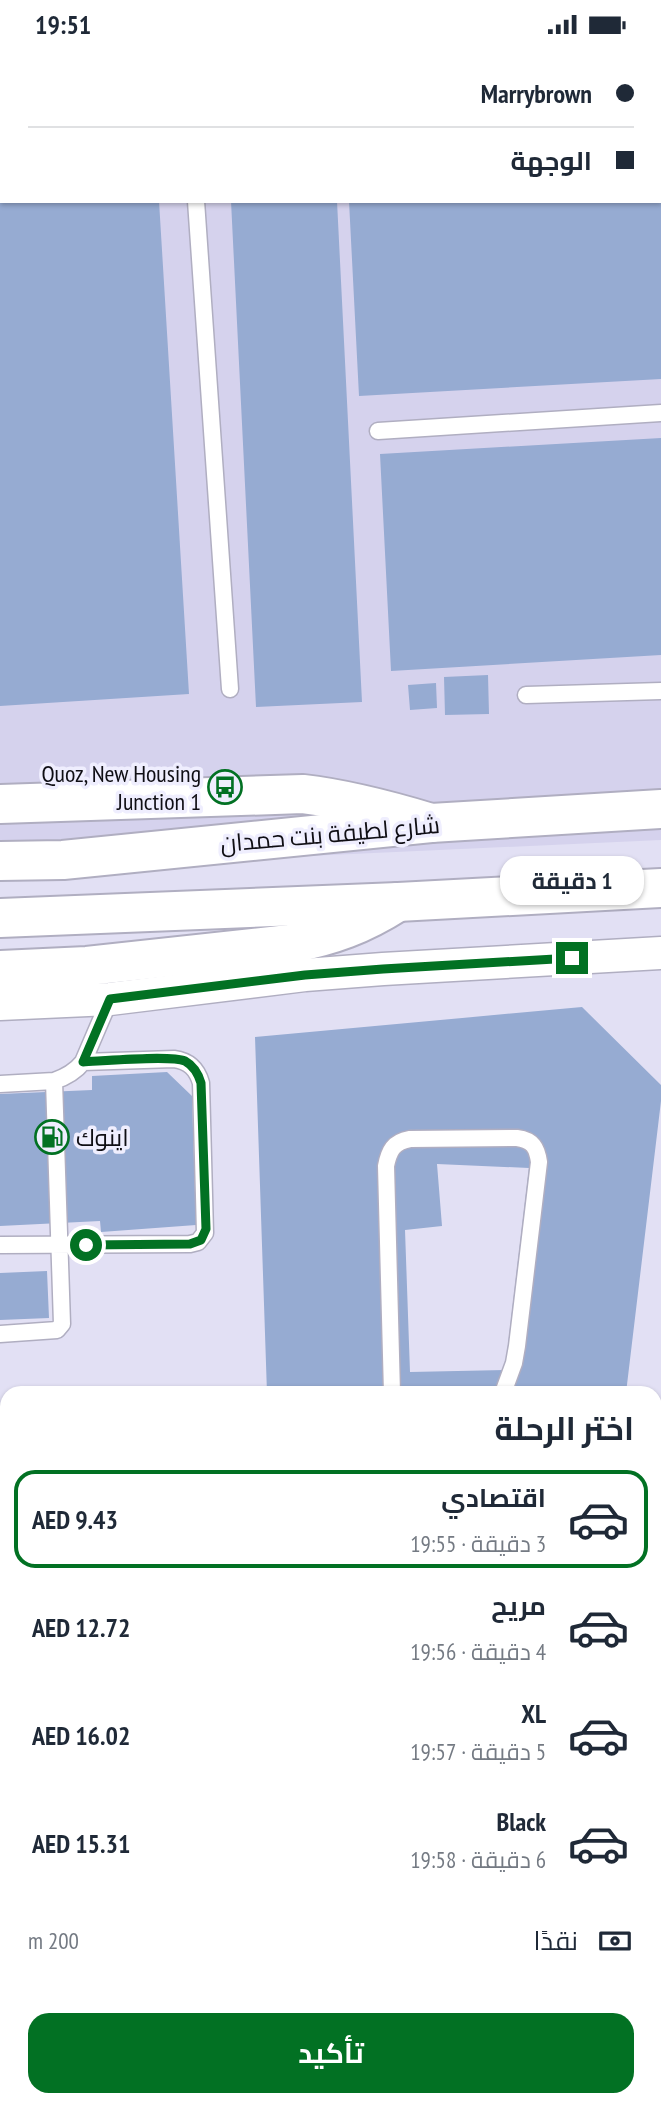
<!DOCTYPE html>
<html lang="ar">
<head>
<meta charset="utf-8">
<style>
  :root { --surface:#fff; --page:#f6f6f7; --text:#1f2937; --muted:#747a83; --line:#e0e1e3; --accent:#027123 }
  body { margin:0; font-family:"PT Sans Narrow",Cairo,sans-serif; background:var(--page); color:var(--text); direction:rtl; height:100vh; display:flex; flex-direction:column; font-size:26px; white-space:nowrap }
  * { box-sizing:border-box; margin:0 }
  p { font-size:23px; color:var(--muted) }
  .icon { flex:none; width:38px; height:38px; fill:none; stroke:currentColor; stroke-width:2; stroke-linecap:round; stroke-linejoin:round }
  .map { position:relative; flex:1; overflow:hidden; direction:ltr }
  .details { position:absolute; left:0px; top:1337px; width:662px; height:721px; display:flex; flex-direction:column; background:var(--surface); border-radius:21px 21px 0 0; box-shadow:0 2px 5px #0004; direction:rtl }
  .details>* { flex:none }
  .guide { position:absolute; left:0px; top:0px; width:662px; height:154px; box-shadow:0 2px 5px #0004; direction:rtl; display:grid; align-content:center; height:154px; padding:0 28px; background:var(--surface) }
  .end { position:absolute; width:32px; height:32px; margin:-16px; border:9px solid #027123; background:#fff; box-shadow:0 0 0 4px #fff }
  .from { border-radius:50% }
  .bubble { position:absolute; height:49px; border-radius:21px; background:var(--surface); box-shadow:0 2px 5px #0004; font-size:23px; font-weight:700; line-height:49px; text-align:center; direction:rtl }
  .guide b { display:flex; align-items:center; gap:24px; height:66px; font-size:26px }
  .guide b+b { border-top:2px solid var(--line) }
  .guide i { width:18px; height:18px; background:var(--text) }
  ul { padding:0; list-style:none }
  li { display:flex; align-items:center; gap:21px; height:98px; margin:0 14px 10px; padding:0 14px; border:4px solid transparent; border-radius:21px }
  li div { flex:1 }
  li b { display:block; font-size:26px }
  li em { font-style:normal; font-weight:700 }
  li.current { border-color:var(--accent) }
  li>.icon { width:63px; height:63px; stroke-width:1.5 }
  h2 { padding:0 28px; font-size:32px; line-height:84px }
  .pay { display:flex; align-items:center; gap:18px; height:77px; padding:0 28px; font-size:26px }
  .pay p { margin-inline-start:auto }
  .primary-button { display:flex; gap:14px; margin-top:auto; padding:14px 28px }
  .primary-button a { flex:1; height:80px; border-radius:21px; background:var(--accent); color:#fff; font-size:28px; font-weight:700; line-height:80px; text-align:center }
  .status { display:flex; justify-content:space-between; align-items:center; height:49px; padding:0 35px; background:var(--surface); direction:ltr }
  .status svg { height:19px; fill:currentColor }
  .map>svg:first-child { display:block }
</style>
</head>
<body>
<div class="status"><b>19:51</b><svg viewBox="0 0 49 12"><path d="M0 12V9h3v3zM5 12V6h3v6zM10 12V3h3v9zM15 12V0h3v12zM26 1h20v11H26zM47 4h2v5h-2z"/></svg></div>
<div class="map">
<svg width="661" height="2058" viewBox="0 0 661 2058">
  <rect width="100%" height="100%" fill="#e2e0f4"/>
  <path fill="#d5d2ed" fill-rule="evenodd" d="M0,0H661V791L0,821ZM2,2H660V152H2Z"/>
  <path fill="#96abd2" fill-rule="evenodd" d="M0,152H159L189,645L0,657Z
    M231,152H337L362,653L256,658Z
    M349,152H661V330L359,347Z
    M661,389V606L391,622L380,405Z
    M488,626L489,665L445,666L444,628Z
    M436,634L437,659L410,661L408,636Z
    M582,958L661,1036V1052L626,1344H267L255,988ZM437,1115L529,1119L505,1321L410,1323L405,1181L442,1177Z
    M167,1023L192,1047L196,1176L101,1183L100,1172L0,1177V1045L92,1041V1027Z
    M47,1222L49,1269L0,1271V1224Z
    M0,1594H7V1691H0Z
    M0,1846H7V1951H0Z
    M656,1921L661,1922V2058H641L642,2051H654Z
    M109,2051H136L144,2058H103Z"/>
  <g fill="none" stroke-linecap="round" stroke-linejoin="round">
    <g stroke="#b0aec1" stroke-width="19">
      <path id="lane" d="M186,0V2
        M660,96H661
        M196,152L230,640
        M378,382L661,364
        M526,646L661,642
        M0,1035L54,1032C66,1028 75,1023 83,1013L110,950
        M0,1196L190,1195L198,1193L205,1184L201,1034C197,1020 189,1012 174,1010L83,1013
        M0,1285L57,1281L62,1275L54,1032
        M392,1344L386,1117C389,1102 393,1093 410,1090L517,1089C533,1091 537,1099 539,1113L517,1297L514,1314L503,1344
        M654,1545L661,1546
        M654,1853H661
        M232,2058L233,2051"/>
    </g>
    <g stroke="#b0aec1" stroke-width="35">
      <path id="street" d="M0,955L110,950L305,926L383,920L661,904
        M654,1440L661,1404
        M0,1546H7
        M0,1989H7
        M576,2058L577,2051"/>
    </g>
    <g stroke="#b0aec1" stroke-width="42">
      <path id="secondary" d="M0,755L303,745C347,750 388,761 431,774
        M0,921L87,917L290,895C332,887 362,876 398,853"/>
    </g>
    <g stroke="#b0aec1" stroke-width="42">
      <path id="primary" d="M0,812L63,811L431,774L661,760
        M0,869L398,853L661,839"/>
    </g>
    <use href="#lane" stroke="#fff" stroke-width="16"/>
    <use href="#street" stroke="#fff" stroke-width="32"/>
    <use href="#secondary" stroke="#fff" stroke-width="38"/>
    <use href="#primary" stroke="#fff" stroke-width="38"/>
  </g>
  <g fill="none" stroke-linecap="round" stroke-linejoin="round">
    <path stroke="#027123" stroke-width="9" d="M86,1196L190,1195L201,1191L206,1180L201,1034C198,1024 194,1017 185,1012C170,1006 103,1012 83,1013L110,950L305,926L383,920L572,909"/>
  </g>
  <defs>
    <g id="bus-ring" transform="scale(1.75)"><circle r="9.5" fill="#efeefe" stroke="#027123" stroke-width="1.5"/><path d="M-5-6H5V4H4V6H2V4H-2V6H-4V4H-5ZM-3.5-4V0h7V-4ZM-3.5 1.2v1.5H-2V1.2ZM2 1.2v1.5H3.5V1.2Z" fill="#027123"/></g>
    <g id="fuel-ring" transform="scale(1.75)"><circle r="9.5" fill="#efeefe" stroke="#027123" stroke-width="1.5"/><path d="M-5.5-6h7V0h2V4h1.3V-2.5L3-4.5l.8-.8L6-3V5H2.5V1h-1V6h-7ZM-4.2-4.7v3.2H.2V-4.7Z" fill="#027123"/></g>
  </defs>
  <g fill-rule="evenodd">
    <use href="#bus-ring" x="225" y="738"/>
    <use href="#fuel-ring" x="52" y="1088"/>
  </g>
  <g text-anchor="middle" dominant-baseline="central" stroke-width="7" stroke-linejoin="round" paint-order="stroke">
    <g font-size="24" fill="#0f0e14" stroke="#efeefe" text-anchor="end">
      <text x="201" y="724">Quoz, New Housing<tspan x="201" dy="28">Junction 1</tspan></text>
      <text x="76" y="1088" text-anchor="start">اينوك</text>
    </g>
    <g font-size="24" fill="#0f0e14" stroke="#efeefe">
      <text transform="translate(330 785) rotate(-5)">شارع لطيفة بنت حمدان</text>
    </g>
  </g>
</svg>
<i class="end from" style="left:86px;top:1196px"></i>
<i class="end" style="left:572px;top:909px"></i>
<div class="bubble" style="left:500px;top:807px;width:144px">1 دقيقة</div>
<div class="guide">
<b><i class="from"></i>Marrybrown</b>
<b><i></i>الوجهة</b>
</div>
<section class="details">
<h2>اختر الرحلة</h2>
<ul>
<li class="current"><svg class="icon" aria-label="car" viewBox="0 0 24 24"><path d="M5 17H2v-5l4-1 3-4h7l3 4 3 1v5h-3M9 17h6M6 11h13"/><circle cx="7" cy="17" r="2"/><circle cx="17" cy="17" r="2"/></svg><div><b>اقتصادي</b><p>3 دقيقة · 19:55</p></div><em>AED 9.43</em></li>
<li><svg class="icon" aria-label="car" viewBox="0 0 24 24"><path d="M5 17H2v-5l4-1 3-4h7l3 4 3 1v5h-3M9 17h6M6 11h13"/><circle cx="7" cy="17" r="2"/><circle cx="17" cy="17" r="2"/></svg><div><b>مريح</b><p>4 دقيقة · 19:56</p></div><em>AED 12.72</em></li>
<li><svg class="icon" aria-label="car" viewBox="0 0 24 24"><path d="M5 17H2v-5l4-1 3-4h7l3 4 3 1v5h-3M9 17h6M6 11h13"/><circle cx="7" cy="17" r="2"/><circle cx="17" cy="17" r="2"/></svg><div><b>XL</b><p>5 دقيقة · 19:57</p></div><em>AED 16.02</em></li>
<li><svg class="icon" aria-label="car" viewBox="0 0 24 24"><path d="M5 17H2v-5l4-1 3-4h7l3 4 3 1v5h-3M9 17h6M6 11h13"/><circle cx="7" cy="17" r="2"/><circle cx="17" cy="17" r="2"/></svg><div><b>Black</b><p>6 دقيقة · 19:58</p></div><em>AED 15.31</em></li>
</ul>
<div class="pay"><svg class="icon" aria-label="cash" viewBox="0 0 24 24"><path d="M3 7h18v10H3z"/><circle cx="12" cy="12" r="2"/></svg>نقدًا<p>200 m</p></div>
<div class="primary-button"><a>تأكيد</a></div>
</section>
</div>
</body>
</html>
